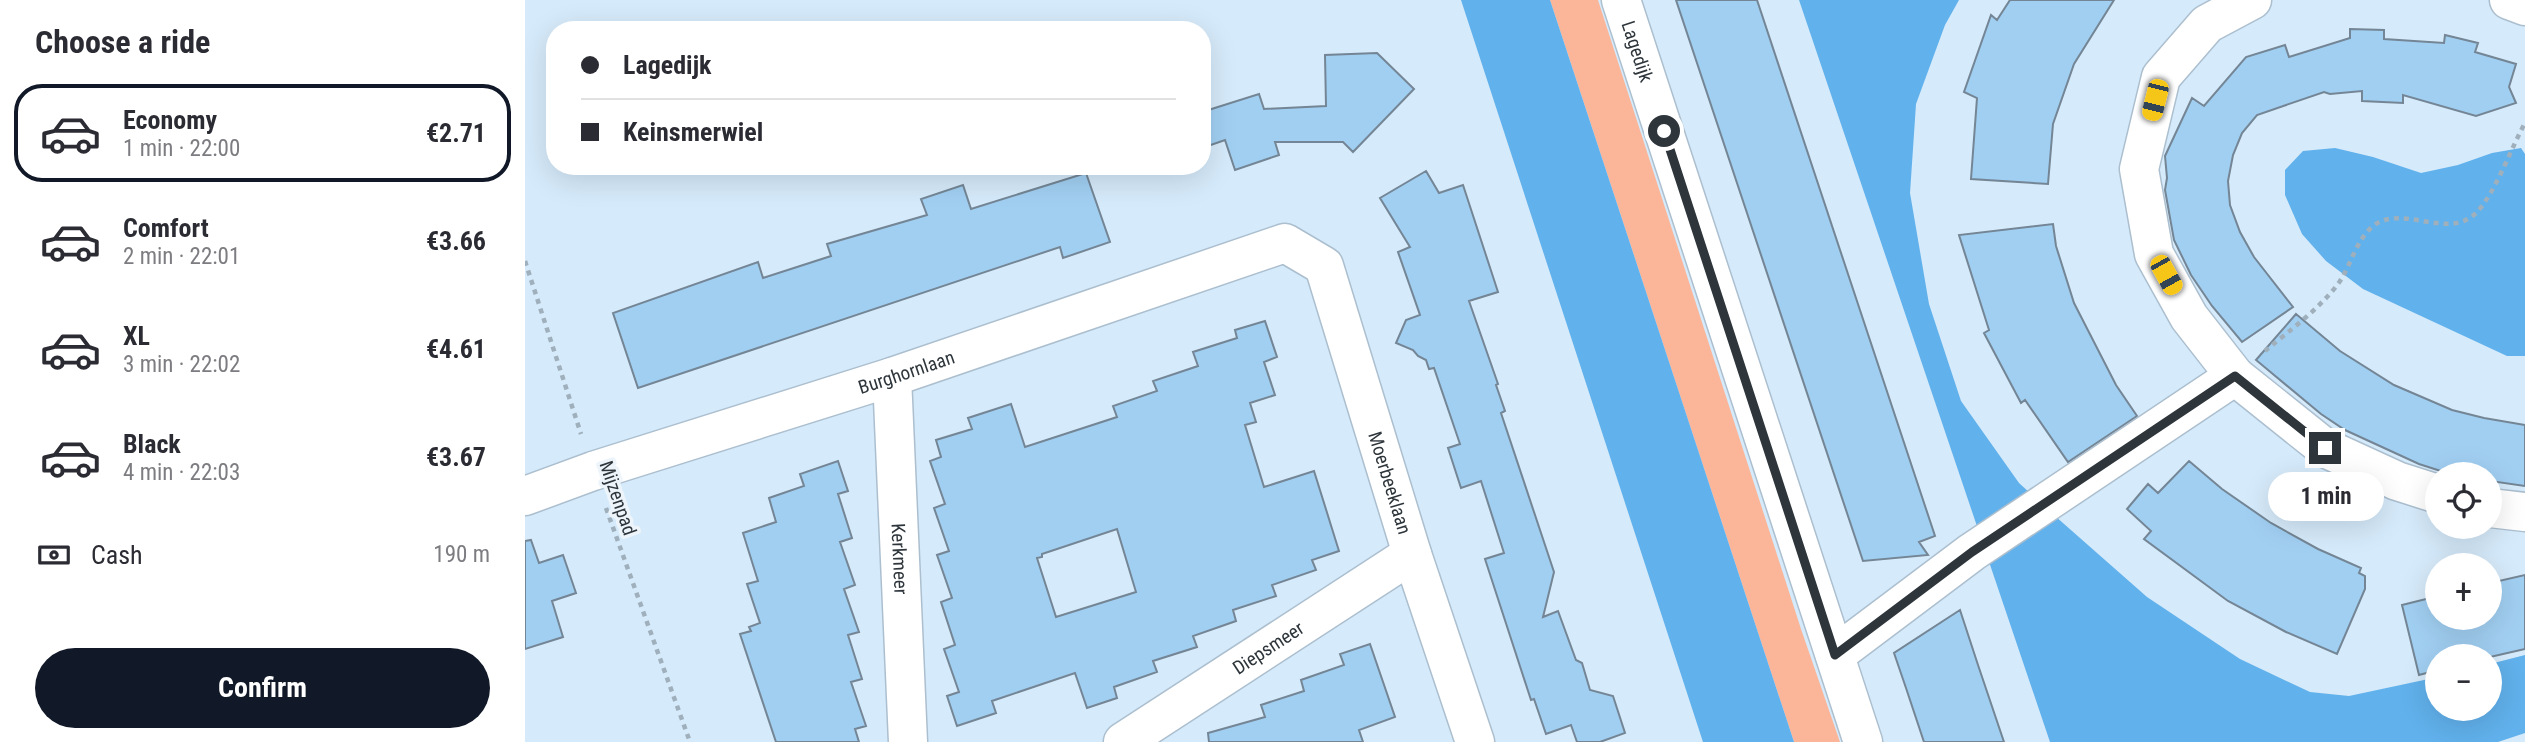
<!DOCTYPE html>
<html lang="en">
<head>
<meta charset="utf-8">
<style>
  :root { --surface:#fff; --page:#f7f7f7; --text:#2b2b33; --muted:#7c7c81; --line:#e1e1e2; --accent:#111827 }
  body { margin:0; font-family:"Roboto Condensed",sans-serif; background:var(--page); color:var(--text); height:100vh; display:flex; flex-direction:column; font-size:26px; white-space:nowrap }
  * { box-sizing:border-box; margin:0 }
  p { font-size:23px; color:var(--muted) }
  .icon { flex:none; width:38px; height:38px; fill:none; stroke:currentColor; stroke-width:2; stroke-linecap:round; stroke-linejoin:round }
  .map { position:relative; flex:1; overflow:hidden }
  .sheet { display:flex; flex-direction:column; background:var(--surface); width:525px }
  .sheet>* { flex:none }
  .hud { position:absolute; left:21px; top:21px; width:665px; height:154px; border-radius:28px; box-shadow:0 7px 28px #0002; display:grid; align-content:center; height:154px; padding:0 35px; background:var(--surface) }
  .controls { position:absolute; left:1900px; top:462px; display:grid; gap:14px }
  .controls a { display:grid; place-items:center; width:77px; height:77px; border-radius:50%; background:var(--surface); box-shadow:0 7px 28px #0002; font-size:35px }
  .end { position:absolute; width:32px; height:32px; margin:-16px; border:9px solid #2e363c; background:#fff; box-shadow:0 0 0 4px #fff }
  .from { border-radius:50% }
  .bubble { position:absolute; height:49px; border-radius:24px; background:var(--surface); box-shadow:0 7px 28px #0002; font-size:23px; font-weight:700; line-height:49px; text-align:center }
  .car { position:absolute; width:21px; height:42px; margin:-21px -10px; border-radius:9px; box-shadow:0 0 5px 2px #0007; background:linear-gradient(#f5c518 24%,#345 0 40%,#f5c518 0 76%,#345 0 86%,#f5c518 0) }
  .hud b { display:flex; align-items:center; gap:24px; height:66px; font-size:26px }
  .hud b+b { border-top:2px solid var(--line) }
  .hud i { width:18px; height:18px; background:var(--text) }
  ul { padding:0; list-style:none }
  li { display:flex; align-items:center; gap:21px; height:98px; margin:0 14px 10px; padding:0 21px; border:4px solid transparent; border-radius:28px }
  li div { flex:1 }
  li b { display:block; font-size:26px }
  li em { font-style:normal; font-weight:700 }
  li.selected { border-color:var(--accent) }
  li>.icon { width:63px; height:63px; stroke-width:1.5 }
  h2 { padding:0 35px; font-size:32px; line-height:84px }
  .pay { display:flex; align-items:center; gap:18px; height:77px; padding:0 35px; font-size:26px }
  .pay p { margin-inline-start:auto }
  .button { display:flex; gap:14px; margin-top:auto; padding:14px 35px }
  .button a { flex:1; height:80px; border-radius:42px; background:var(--accent); color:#fff; font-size:28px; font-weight:700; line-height:80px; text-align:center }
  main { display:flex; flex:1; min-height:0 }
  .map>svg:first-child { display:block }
</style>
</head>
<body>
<main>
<section class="sheet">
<h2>Choose a ride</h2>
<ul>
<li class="selected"><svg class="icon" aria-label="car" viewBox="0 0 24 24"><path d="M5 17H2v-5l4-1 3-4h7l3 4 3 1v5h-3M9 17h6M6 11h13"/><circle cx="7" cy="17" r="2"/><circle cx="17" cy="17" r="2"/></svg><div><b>Economy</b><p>1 min · 22:00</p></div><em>€2.71</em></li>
<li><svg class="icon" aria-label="car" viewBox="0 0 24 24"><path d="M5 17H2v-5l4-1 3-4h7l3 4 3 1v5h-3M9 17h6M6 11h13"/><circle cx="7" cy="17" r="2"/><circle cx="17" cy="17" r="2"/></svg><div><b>Comfort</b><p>2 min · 22:01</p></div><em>€3.66</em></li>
<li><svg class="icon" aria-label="car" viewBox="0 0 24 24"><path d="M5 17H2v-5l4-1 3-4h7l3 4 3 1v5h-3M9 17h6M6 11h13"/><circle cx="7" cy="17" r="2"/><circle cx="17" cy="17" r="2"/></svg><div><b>XL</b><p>3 min · 22:02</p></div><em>€4.61</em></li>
<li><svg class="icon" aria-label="car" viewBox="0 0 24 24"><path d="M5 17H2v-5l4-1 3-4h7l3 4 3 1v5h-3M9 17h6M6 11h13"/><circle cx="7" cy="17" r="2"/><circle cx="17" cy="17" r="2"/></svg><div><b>Black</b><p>4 min · 22:03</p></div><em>€3.67</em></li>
</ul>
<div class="pay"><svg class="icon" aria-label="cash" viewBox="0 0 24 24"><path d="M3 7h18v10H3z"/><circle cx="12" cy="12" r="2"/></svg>Cash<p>190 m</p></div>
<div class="button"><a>Confirm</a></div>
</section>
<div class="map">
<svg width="2000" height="742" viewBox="0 0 2000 742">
  <rect width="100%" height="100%" fill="#d5eafa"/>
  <path fill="#fbb69a" d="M1025,0H1073L1276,629L1315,742H1269Z"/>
  <path fill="#61b1ec" d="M936,0H1025L1269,742H1178Z
    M1274,0H1434L1420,25L1391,104L1385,193L1404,304L1436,401L1494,483L1530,516L1622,597L1715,659L1785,692L1824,696L1913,677V709H1965V664L2000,655V733L1973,742H1525Z
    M1810,148L1848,157L1896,173L1933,165L1967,153L1996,148L2000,154V356H1982L1838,289L1801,261L1777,234L1760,195V170L1778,151Z"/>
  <path fill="#a1cff2" stroke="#748695" stroke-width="2" fill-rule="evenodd" d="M1151,0H1232L1410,536L1394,542L1403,555L1338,561Z
    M1485,0H1589L1549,64L1528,124L1523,184L1446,179L1452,98L1439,92L1466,15L1472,20Z
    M1825,29L1859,30V39L1919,43L1920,35L1953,43L1950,52L1991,64L1984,87L1991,103L1951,116L1878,95V103L1837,101V91L1805,94L1799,92L1732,115L1717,133L1708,155L1703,181L1705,205L1715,232L1729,257L1768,307L1717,342L1687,306L1666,275L1649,240L1640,190L1642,178L1640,156L1667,98L1679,106L1721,57L1760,45L1764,57L1825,38Z
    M852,53L889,89L828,152L818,142H750L754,155L710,170L700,140L677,148V112L734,94L739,109L801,106L800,55Z
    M901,171L914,193L938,185L973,292L944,301L973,384L971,385L980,411L976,413L1029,572L1018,617L1033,611L1051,660L1057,663L1065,690L1088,696L1100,733L1075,742H1052L1046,725L1021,734L1009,699L1006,700L960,559L979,553L956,481L936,488L923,448L935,444L909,368L904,369L901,360L893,356L888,350L871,343L881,320L895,315L873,252L885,247L855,198Z
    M561,173L585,242L538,258L535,247L113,388L88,313L233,262L238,278L306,256L302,244L402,215L396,199L438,185L446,209Z
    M1528,224L1531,246L1549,303L1591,385L1612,416L1543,462L1500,400L1496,403L1459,333L1464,330L1434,235Z
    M1771,314L1815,351L1869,385L1927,410L1959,418L2000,425V486L1965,481V474H1925L1894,464L1820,430L1796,414L1731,360Z
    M740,321L752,357L739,362L750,395L725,403L731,422L720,425L739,487L789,471L814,551L787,560L791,570L747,585L751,596L708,610L711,621L668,636L672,647L628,661L632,672L589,687L592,698L562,708L550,673L467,701L471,713L432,726L422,696L434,692L419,649L430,645L416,602L427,598L412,555L424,551L409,508L420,504L405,461L416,457L411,440L447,429L443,418L486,404L500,447L592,417L588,406L632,391L628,381L673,366L668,352L712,338L710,330ZM592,529L611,592L531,617L512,558L517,557V554Z
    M313,461L323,491L313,494L327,538L315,542L330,585L319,589L334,632L323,635L337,679L326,682L341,726L330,729L334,742H251L215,634L226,631L224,627L235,623L222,584L233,581L218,533L251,522L244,498L279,486L275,474Z
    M1664,461L1697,489L1746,523L1793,549L1836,568L1834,573L1840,576V589L1812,654L1761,632L1703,601L1619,539L1626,531L1602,509L1623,484L1633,493Z
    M6,540L14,563L38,555L51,593L27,601L38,637L0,649V541Z
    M2000,575V649L1965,657L1913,656V670L1894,675L1877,605L1913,596V618H1965V583Z
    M1435,610L1453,665L1479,742H1399L1381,688L1369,653Z
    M845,644L870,717L834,730L838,742H684L683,733L740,717L736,705L779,691L776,680L819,665L815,654Z"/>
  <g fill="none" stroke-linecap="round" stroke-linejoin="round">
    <g stroke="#acbfcf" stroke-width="41">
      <g id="street">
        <path id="s1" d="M1096,0L1338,742"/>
        <path d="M1727,0L1682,24L1636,77L1614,169L1629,254L1664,317L1710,376L1800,448L1872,481L1913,494"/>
        <path d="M1984,0L2000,6"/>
        <path id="s2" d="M367,377L383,742"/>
        <path id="s3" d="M0,496L68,471L367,377L760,243L799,266L887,554L950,742"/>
        <path d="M1965,508L2000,512"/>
        <path d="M1310,655L1447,552L1710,376"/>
        <path id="s4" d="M598,742L887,554"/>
      </g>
    </g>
    <path stroke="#9fb0bc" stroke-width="4.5" stroke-dasharray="5 5" stroke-linecap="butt" d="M0,261L56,434
      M1740,351C1764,331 1797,307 1815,281C1826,264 1832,239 1848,226C1878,203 1922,241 1951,213C1970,194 1986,148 2000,123
      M81,508L165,742"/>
    <use href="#street" stroke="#fff" stroke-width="38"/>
  </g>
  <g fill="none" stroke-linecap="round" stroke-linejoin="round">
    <path stroke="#2e363c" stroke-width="9" d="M1139,131L1310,655L1447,552L1710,376L1800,448"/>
  </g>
  <g text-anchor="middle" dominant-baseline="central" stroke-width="7" stroke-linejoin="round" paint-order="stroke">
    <g font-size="19" fill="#2e363c" stroke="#edf5fb">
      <text stroke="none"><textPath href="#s1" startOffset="54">Lagedijk</textPath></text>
      <text stroke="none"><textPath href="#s3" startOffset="401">Burghornlaan</textPath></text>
      <text stroke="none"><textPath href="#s3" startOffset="1073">Moerbeeklaan</textPath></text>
      <text transform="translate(93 498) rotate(71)">Mijzenpad</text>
      <text stroke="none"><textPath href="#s2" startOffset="182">Kerkmeer</textPath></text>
      <text stroke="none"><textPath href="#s4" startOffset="173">Diepsmeer</textPath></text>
    </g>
  </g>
</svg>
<div class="controls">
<a><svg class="icon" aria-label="locate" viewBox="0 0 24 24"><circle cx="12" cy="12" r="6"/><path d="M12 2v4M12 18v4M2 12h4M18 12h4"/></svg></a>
<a>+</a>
<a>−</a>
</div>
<i class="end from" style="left:1139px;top:131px"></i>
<i class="end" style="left:1800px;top:448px"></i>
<div class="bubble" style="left:1743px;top:472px;width:116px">1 min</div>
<i class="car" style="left:1630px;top:100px;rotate:194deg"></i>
<i class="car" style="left:1641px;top:275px;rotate:151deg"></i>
<div class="hud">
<b><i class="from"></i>Lagedijk</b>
<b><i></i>Keinsmerwiel</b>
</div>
</div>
</main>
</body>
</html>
